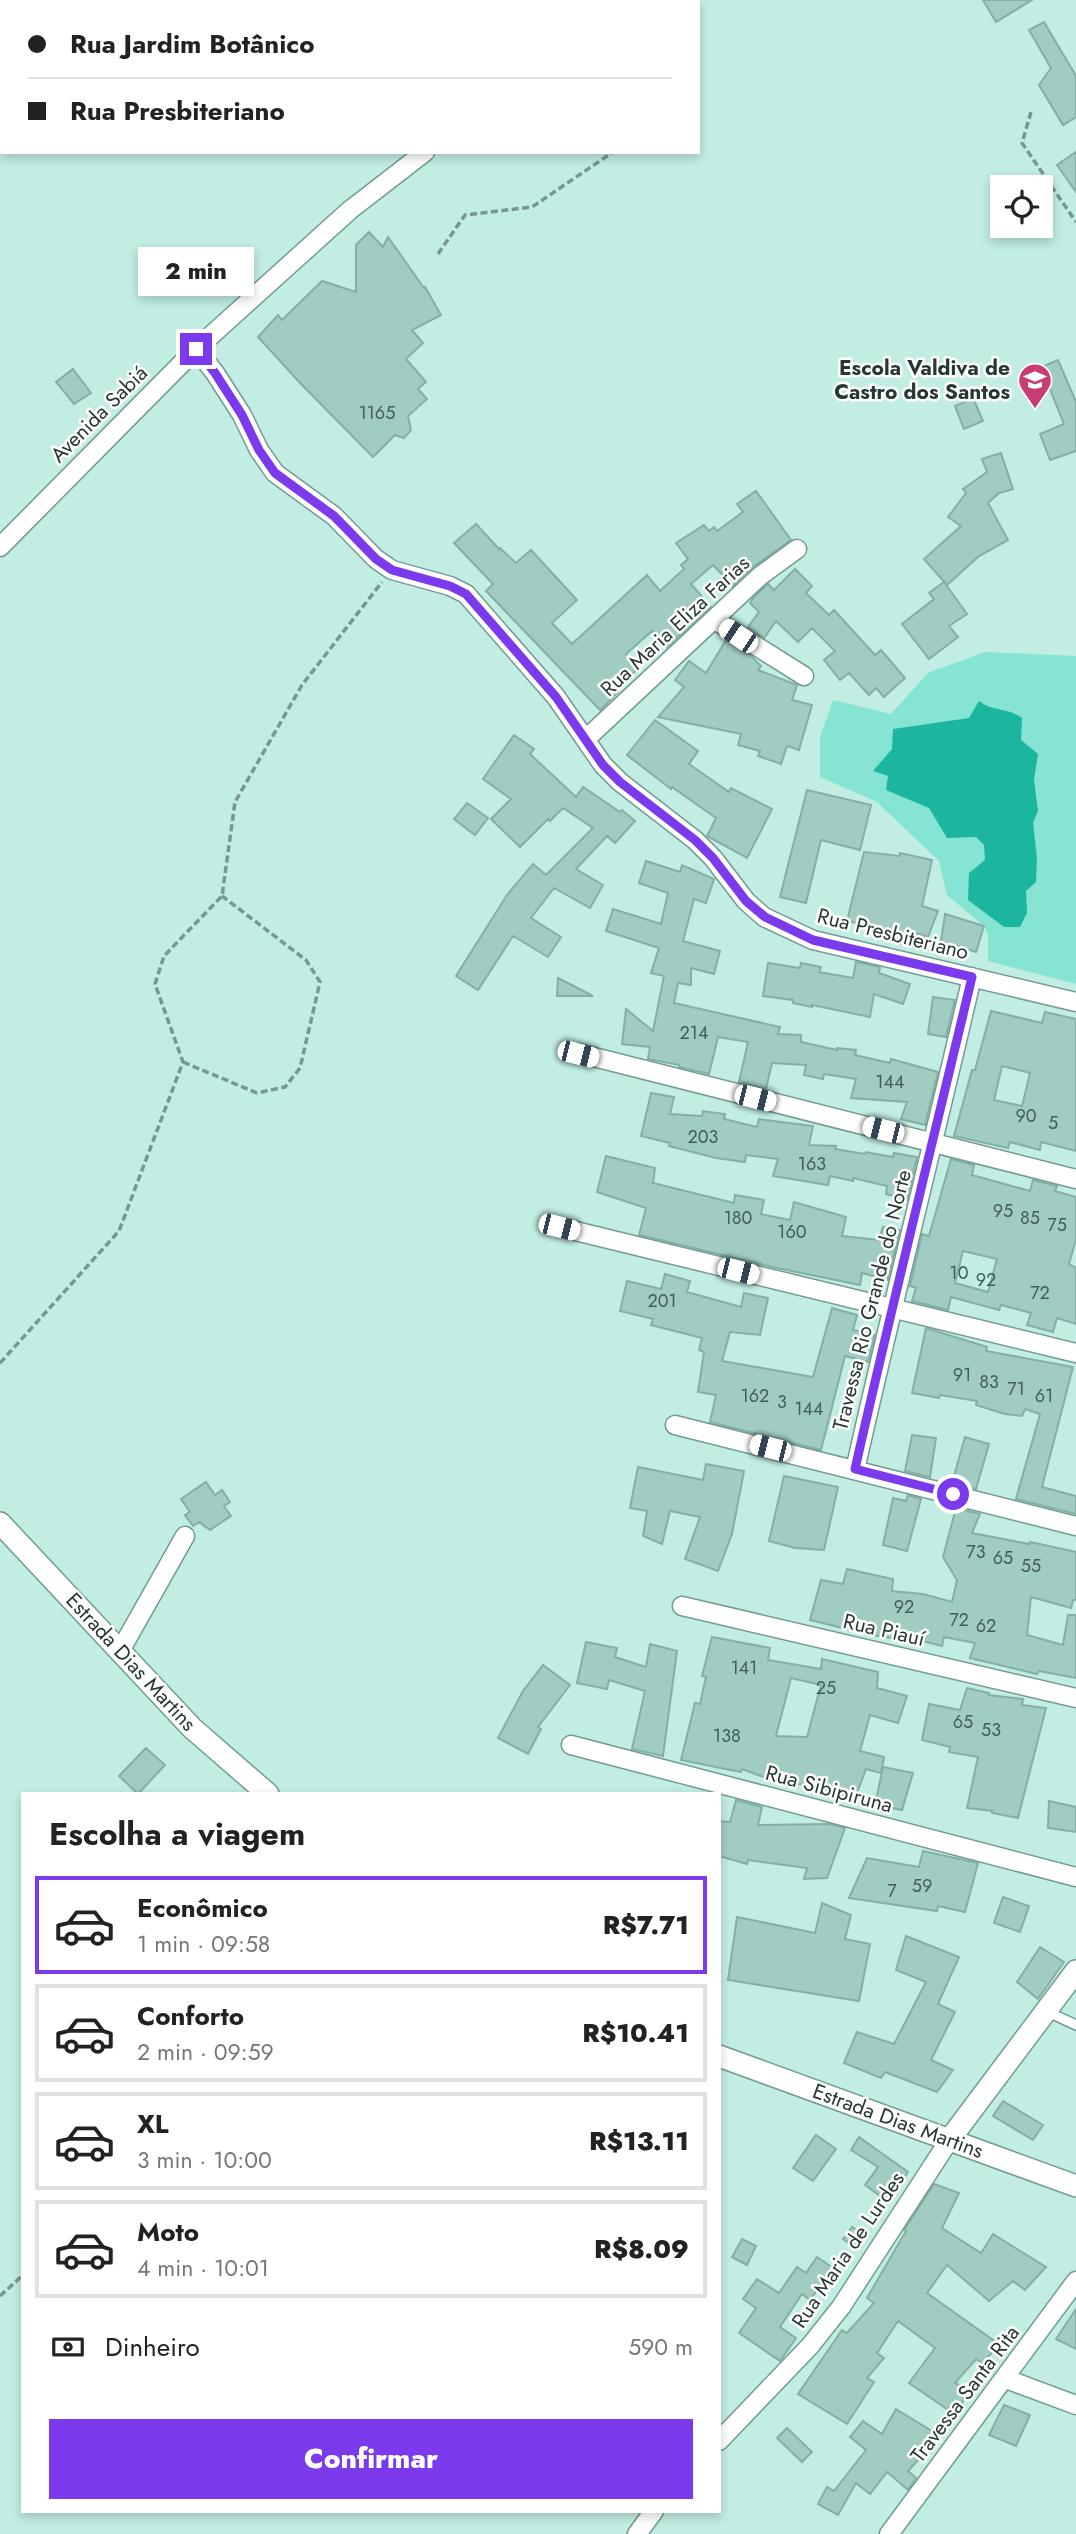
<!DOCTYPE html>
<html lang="pt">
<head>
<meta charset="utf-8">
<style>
  :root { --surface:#fff; --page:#f2f2f2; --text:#222; --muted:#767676; --line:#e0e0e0; --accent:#7c3aed }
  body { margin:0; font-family:Jost,sans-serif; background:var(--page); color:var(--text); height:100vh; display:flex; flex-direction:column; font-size:26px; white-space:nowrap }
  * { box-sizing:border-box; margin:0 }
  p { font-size:23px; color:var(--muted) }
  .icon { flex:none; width:38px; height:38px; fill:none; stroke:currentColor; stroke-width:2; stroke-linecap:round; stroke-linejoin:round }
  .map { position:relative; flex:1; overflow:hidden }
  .panel { position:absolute; left:21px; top:1792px; width:700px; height:721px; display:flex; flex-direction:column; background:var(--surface); border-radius:0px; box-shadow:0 4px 10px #0003 }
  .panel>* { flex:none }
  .top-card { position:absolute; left:0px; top:0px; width:700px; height:154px; box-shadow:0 4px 10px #0003; display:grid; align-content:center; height:154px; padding:0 28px; background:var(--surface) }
  .controls { position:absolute; left:990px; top:175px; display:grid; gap:14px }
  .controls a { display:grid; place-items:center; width:63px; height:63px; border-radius:0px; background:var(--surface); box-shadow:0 4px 10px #0003; font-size:35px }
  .end { position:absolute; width:32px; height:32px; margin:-16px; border:9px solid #7c3aed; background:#fff; box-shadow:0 0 0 4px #fff }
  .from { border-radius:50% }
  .bubble { position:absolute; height:49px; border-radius:0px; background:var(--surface); box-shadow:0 4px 10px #0003; font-size:23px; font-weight:800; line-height:49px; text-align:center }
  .car { position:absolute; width:21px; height:42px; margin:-21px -10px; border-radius:9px; box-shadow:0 0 5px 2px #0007; background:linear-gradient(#fff 24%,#345 0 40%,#fff 0 76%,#345 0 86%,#fff 0) }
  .top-card b { display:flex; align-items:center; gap:24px; height:66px; font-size:26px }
  .top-card b+b { border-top:2px solid var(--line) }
  .top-card i { width:18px; height:18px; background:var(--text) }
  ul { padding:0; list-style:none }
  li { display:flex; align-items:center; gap:21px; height:98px; margin:0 14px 10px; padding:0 14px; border:4px solid var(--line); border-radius:0px }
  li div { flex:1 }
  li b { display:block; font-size:26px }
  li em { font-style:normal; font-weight:800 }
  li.current { border-color:var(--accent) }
  li>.icon { width:63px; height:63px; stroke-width:1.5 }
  h2 { padding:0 28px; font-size:32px; line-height:84px }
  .pay { display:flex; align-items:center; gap:18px; height:77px; padding:0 28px; font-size:26px }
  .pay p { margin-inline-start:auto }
  .primary-button { display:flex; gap:14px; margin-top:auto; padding:14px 28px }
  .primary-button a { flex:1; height:80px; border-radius:0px; background:var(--accent); color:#fff; font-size:28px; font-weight:800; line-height:80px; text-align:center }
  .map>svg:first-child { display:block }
</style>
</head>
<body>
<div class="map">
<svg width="1076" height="2534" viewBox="0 0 1076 2534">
  <rect width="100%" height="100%" fill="#c1ede3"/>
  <path fill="#85e4d2" d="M985,652L1076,656V984L988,961V934L984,926L947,895L939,861L877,802L820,777V737L833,700L891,714L928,673Z"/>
  <path fill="#1bb5a0" d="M979,701C993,712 1007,707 1022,718L1021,740L1038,754L1034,780L1038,811L1033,823L1037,858L1036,882L1026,891L1027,913L1020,927H1004L968,900L969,873L985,860L984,845L976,837L947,838L929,808L886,790L888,776L873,771L892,749L893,729L969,718Z"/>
  <path fill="#a0ccc2" stroke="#84afa6" stroke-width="2" fill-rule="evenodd" d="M983,0H1032L996,22Z
    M1044,22L1076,76V117L1063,125L1039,85L1051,68L1029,30Z
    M1076,152V192L1057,165Z
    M369,232L383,247L388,237L424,288L425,287L441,315L412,330L423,343L406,359L426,382L418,389L427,399L408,416L411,430L404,438L395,435L373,457L301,384L258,337L278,315L282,320L322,281L356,292V245Z
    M1058,360L1076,402V451L1050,460L1040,434L1064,424L1041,367Z
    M73,369L91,393L74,404L56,382Z
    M973,398L983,421L964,429L955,406Z
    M1001,453L1013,489L999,493L988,503L1008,540L979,556L947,585L924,559L961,526L948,517L966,493L963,489L987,472L982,459Z
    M756,491L791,540L753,567L733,586L713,565L691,584L711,607L667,647L652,631L626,654L639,668L615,689L618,692L600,710L486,591L493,584L454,543L476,524L499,549L500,548L516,563L531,550L577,600L552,623L572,644L647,575L660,591L684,569L681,565L688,559L676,543L704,525L709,531L714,527L717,531L743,512L737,504Z
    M795,569L812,586L806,593L829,615L834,610L875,655L881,650L905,678L884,697L876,688L869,695L849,673L840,680L824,660L835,651L812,628L798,642L776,621L764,638L748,627L759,612L750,603L753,598L768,584L774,590Z
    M944,582L967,614L949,626L958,637L929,659L902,624L934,599L929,593Z
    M726,640L751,656L761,666L758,670L797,685L792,700L812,705L799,750L787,746L781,764L758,756L760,751L738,745L741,734L658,717L684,687L675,680L689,661L706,673Z
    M655,720L698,751L689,764L729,792L731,788L772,809L747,858L707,836L716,818L672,787L671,789L627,755Z
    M514,735L534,749L530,754L576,797L583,787L620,812L622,810L635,821L615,843L607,836L576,869L603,885L590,908L554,888L531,918L561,937L548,957L513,936L478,990L456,976L507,895L533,864L546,875L593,828L563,808L550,821L548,819L520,847L491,819L511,799L483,779Z
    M807,790L871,805L860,850L821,840L806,903L780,897Z
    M467,803L488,818L475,835L454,819Z
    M864,852L900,856V853L932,860L922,906L938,911L928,937L916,933L913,947L891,942L894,931L847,921Z
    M646,861L680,872L682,865L714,879L706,903L694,899L683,941L720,951L714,974L691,968V985L678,983L674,1003L780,1027L778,1034L801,1035V1042L837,1050V1048L856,1050L855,1055L890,1063L891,1059L938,1072L925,1125L901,1119L907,1102L851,1098L856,1079L824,1074L823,1079L804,1075L806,1065L772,1063L766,1089L739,1082L748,1042L718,1037L709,1074L679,1067V1065L648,1059L650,1047L622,1044L626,1009L653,1031L664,976L651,973L659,948L606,931L613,909L661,924L668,893L639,883Z
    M945,914L984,926L976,952L941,941Z
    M856,962L880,967L879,973L910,984L903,1004L874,994L870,1017L812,1005V1007L793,1003V1000L763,996L768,963L800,968L801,963L821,967L819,972L853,978Z
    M558,978L593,996H557Z
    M933,997L955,1000L946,1037L928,1034Z
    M991,1011L1042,1023L1045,1012L1076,1019V1151L1041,1142L1040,1150L1010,1142L1008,1148L954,1136L972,1070H975ZM1002,1066L1030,1073L1022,1106L994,1100Z
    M651,1093L674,1097L670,1114L702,1116L703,1111L725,1114L724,1119L757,1127L759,1119L813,1126L809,1145L836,1146L835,1149L865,1154L866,1152L893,1157L894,1153L917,1157L907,1200L886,1194L887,1186L853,1178V1181L830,1176L828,1185L773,1176L778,1159L746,1155L745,1162L716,1158L669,1146L670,1143L641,1136Z
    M606,1156L655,1168L653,1183L734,1203L735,1195L764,1200L761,1214L790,1220L794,1202L846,1217L842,1236L879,1240L883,1227L900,1230L888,1280L862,1273L860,1285L777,1268L639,1235L646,1208L597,1192Z
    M951,1159L974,1165L972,1175L1030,1191L1033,1180L1057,1186L1055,1191L1076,1197V1239L1069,1264L1076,1268V1324L1057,1318L1053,1332L1027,1325L1031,1313L1001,1305L999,1310L951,1297L948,1310L912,1301L916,1288L910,1286L922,1234L929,1236ZM963,1251L997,1259L988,1292L955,1283Z
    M665,1274L690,1281L687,1292L741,1307L744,1293L768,1298L760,1335L730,1332L722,1361L813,1377L832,1308L857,1315L853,1330L875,1335L868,1362L845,1356L821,1450L710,1422L716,1395L698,1392L704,1352L699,1350L702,1338L651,1325L653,1319L620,1311L627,1281L661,1289Z
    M926,1328L987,1347L986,1351L1073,1367L1042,1487L1076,1496V1514L1016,1499L1040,1414L1025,1409L1022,1416L1005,1414L976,1405L977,1401L940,1395L939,1398L912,1393Z
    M912,1435L936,1438L930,1477L905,1471Z
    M965,1437L989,1444L976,1489L952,1483Z
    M706,1464L744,1471L732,1534L718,1571L685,1559L700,1517L670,1511L662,1544L643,1536L647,1511L630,1508L638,1467L703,1480Z
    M784,1476L838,1487L824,1550L795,1548L769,1541Z
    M206,1482L215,1495L222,1490L230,1502L224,1506L231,1516L210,1530L199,1522L193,1526L185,1515L190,1512L181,1499Z
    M908,1495L921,1499L907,1551L883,1545L893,1498L906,1501Z
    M956,1508L980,1514L972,1533L1029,1544L1030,1542L1076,1552V1600H1073L1071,1608L1031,1597L1027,1635L1063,1645L1068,1615H1076V1678L1039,1671L1037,1674L970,1658L975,1643L944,1637L942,1646L915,1639V1642L866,1634L810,1620L821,1580L843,1584L847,1569L893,1579L892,1591L923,1594L952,1602L957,1580L943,1557Z
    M712,1637L770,1648L768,1660L821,1669L822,1659L878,1672L877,1688L907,1696L898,1723L870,1715L860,1751L884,1757L881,1773L866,1769L854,1801L821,1795L822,1788L769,1779L742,1769L741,1772L681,1760L695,1703L700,1704L706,1677L702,1676ZM791,1678L821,1685L807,1737L776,1736Z
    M586,1642L617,1648L615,1657L646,1667L650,1644L677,1651L663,1756L632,1749L645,1691L609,1680L607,1689L577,1683Z
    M543,1665L570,1685L538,1727L541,1729L528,1754L498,1738L523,1691Z
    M967,1688L989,1693V1695L1023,1699L1022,1705L1046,1708L1018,1818L992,1813V1811L967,1808L978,1757L949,1752L950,1747L922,1740L929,1704L960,1710Z
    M146,1748L165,1765L138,1794L119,1776Z
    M883,1767L913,1773L902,1810L875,1805Z
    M736,1800L762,1807L758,1825L830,1824L845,1828L827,1878L804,1879L807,1868L748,1860L747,1864L719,1856V1821L730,1822Z
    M1049,1801L1076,1807V1832L1048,1828Z
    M923,1851L978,1863L965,1912L938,1906L937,1911L849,1898L867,1858L919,1867Z
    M1003,1897L1029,1906L1020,1932L994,1923Z
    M822,1903L851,1915L845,1939L870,1944L859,2001L728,1980L737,1917L815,1933Z
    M906,1936L959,1957L938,2004L955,2012L931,2060L953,2070L937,2092L885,2072L881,2078L844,2063L857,2032L894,2044L926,1982L896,1970Z
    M1040,1947L1064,1962L1038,1999L1017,1982Z
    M1003,2101L1043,2125L1033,2140L993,2116Z
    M816,2135L836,2149L813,2181L793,2168Z
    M859,2137L908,2172L887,2201L865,2185L878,2167L851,2150Z
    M934,2184L959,2193L942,2228L981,2253L993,2234L1046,2267L1025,2290L1013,2281L989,2301L947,2265L927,2293L1000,2345L982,2363L976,2359L955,2383L968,2390L957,2416L909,2383L935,2348L898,2321L877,2353L884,2358L867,2378L874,2382L847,2424L798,2394L842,2330L847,2333L874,2303L867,2298L906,2231L904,2230Z
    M852,2227L864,2235L855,2248L843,2239Z
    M742,2239L756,2246L747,2265L732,2257Z
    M817,2257L833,2268L810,2300L802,2294L780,2327L796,2338L780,2361L739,2333L756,2308L743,2299L757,2279L779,2293L797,2267L806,2273Z
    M1076,2309V2349L1056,2339Z
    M1004,2405L1030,2415L1016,2446L989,2435Z
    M896,2409L940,2436L908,2471L916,2478L908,2490L887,2472L870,2494L856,2483L838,2515L818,2504L827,2487L834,2491L866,2450L850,2437L863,2421L882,2434Z
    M787,2428L812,2452L802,2462L777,2438Z"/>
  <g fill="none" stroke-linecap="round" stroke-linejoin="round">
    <g stroke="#729c93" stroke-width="12">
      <path id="service" d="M1046,2011L1076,2025"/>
    </g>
    <g stroke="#729c93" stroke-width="21">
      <path id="minor" d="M663,2L666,0
        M196,349L215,373L242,415L259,450L275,473L334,516L376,559L392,570L450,586L466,594L556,697L603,765L620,782L695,840L713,858L746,901L764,917L813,940L1076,1002
        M0,547L196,349L350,210L425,152
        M715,620L804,676
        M586,739L760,576L797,549
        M578,1053L1076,1179
        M559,1227L1076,1353
        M675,1425L1076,1526
        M855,1470C892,1305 934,1141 972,977
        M682,1606L1076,1698
        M120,1651L185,1536
        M571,1745L1076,1877
        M1006,2379L1076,2405
        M719,2441L810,2346L841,2307L950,2139
        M637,2534L654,2511
        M889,2534L1076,2281"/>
    </g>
    <g stroke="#729c93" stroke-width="24">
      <path id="tertiary" d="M0,1523L192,1728L268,1794
        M719,2056L1076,2186
        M950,2139L1076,1971"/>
    </g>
    <path stroke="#789790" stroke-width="3.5" stroke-dasharray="7 3.5" stroke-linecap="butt" d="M689,2L690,0
      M1031,112L1022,143L1076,222
      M438,254L465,215L532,207L613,152
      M183,1062L257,1093L285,1087L300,1068L320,982L306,960L222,896
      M0,1363L119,1231L183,1062L155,984L164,956L222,896L235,802L302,685L382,582
      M0,2296L23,2275"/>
    <use href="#service" stroke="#fff" stroke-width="9"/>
    <use href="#minor" stroke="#fff" stroke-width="18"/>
    <use href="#tertiary" stroke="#fff" stroke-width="21"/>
  </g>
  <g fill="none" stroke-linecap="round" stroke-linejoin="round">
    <path stroke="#7c3aed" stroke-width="9" d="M196,349L215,373L242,415L259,450L275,473L334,516L376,559L392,570L450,586L466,594L556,697L603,765L620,782L695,840L713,858L746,901L765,917L813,940L972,977C933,1141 892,1305 855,1469L953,1494"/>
  </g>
  <defs>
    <g id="school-pin" transform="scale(1.75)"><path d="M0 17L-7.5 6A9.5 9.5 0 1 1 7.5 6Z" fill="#c83d74" stroke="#fff"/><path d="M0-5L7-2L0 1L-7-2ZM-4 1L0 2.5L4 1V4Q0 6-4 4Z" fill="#fff"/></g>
  </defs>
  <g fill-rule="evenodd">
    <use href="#school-pin" x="1035" y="380"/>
  </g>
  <g text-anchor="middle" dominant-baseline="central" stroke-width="5" stroke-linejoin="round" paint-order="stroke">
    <g font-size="18" fill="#445d58">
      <text x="377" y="413">1165</text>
      <text x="694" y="1033">214</text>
      <text x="890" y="1082">144</text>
      <text x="1026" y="1116">90</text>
      <text x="1053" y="1123">5</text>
      <text x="703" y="1137">203</text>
      <text x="812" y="1164">163</text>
      <text x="1003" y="1211">95</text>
      <text x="738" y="1218">180</text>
      <text x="1030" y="1218">85</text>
      <text x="1057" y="1225">75</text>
      <text x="792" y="1232">160</text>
      <text x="959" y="1273">10</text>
      <text x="986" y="1280">92</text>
      <text x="1040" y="1293">72</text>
      <text x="662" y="1301">201</text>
      <text x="962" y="1375">91</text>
      <text x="989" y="1382">83</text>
      <text x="1016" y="1389">71</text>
      <text x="755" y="1396">162</text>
      <text x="1044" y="1396">61</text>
      <text x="782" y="1402">3</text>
      <text x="809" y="1409">144</text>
      <text x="976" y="1552">73</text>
      <text x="1003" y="1558">65</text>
      <text x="1031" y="1566">55</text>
      <text x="904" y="1607">92</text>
      <text x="959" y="1620">72</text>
      <text x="986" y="1626">62</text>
      <text x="744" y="1668">141</text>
      <text x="826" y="1688">25</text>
      <text x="963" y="1722">65</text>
      <text x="991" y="1730">53</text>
      <text x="727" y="1736">138</text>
      <text x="922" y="1886">59</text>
      <text x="892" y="1891">7</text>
    </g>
    <g font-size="21" font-weight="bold" fill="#263834" stroke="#fff" text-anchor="end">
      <text x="1010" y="368">Escola Valdiva de<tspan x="1010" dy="24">Castro dos Santos</tspan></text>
    </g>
    <g font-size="21" fill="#263834" stroke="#fff">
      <text transform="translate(99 414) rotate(-45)">Avenida Sabiá</text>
      <text transform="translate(675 626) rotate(-43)">Rua Maria Eliza Farias</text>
      <text transform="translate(893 934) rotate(14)">Rua Presbiteriano</text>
      <text transform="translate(872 1300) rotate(-76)">Travessa Rio Grande do Norte</text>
      <text transform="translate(884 1630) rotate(13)">Rua Piauí</text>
      <text transform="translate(131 1662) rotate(47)">Estrada Dias Martins</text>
      <text transform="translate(829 1789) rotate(15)">Rua Sibipiruna</text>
      <text transform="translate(898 2121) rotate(20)">Estrada Dias Martins</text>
      <text transform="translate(848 2250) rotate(-56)">Rua Maria de Lurdes</text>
      <text transform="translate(965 2394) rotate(-53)">Travessa Santa Rita</text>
    </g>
  </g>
</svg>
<div class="controls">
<a><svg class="icon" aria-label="locate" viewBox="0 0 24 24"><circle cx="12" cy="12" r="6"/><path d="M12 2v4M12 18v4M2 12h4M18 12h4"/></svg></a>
</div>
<i class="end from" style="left:953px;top:1494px"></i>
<i class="end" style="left:196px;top:349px"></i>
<div class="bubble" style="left:138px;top:247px;width:116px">2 min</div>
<i class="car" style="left:738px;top:636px;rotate:304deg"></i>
<i class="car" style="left:578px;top:1054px;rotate:104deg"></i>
<i class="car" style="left:755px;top:1098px;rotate:104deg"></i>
<i class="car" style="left:883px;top:1130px;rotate:284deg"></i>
<i class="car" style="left:559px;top:1227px;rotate:104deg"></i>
<i class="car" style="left:738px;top:1271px;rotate:104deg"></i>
<i class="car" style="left:770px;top:1448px;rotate:284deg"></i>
<div class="top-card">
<b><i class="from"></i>Rua Jardim Botânico</b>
<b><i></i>Rua Presbiteriano</b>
</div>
<section class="panel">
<h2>Escolha a viagem</h2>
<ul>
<li class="current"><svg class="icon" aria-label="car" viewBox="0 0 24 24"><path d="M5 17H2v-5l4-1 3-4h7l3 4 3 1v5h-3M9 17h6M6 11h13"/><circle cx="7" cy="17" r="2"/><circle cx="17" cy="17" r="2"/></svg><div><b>Econômico</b><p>1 min · 09:58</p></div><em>R$7.71</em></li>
<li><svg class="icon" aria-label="car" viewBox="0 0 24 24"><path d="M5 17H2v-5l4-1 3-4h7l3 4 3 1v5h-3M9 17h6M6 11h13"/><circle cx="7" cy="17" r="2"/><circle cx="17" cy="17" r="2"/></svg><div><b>Conforto</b><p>2 min · 09:59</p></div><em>R$10.41</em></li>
<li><svg class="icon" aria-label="car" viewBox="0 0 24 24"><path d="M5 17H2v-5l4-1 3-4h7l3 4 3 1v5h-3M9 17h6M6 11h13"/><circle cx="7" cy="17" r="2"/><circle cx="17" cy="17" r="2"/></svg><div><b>XL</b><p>3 min · 10:00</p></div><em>R$13.11</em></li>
<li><svg class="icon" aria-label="car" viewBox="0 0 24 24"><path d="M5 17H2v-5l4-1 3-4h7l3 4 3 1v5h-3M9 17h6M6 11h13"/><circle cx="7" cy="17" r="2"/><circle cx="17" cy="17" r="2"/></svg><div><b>Moto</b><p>4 min · 10:01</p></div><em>R$8.09</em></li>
</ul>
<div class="pay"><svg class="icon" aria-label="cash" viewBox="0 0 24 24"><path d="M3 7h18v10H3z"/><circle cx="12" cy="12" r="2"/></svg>Dinheiro<p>590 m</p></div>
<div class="primary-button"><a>Confirmar</a></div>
</section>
</div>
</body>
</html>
